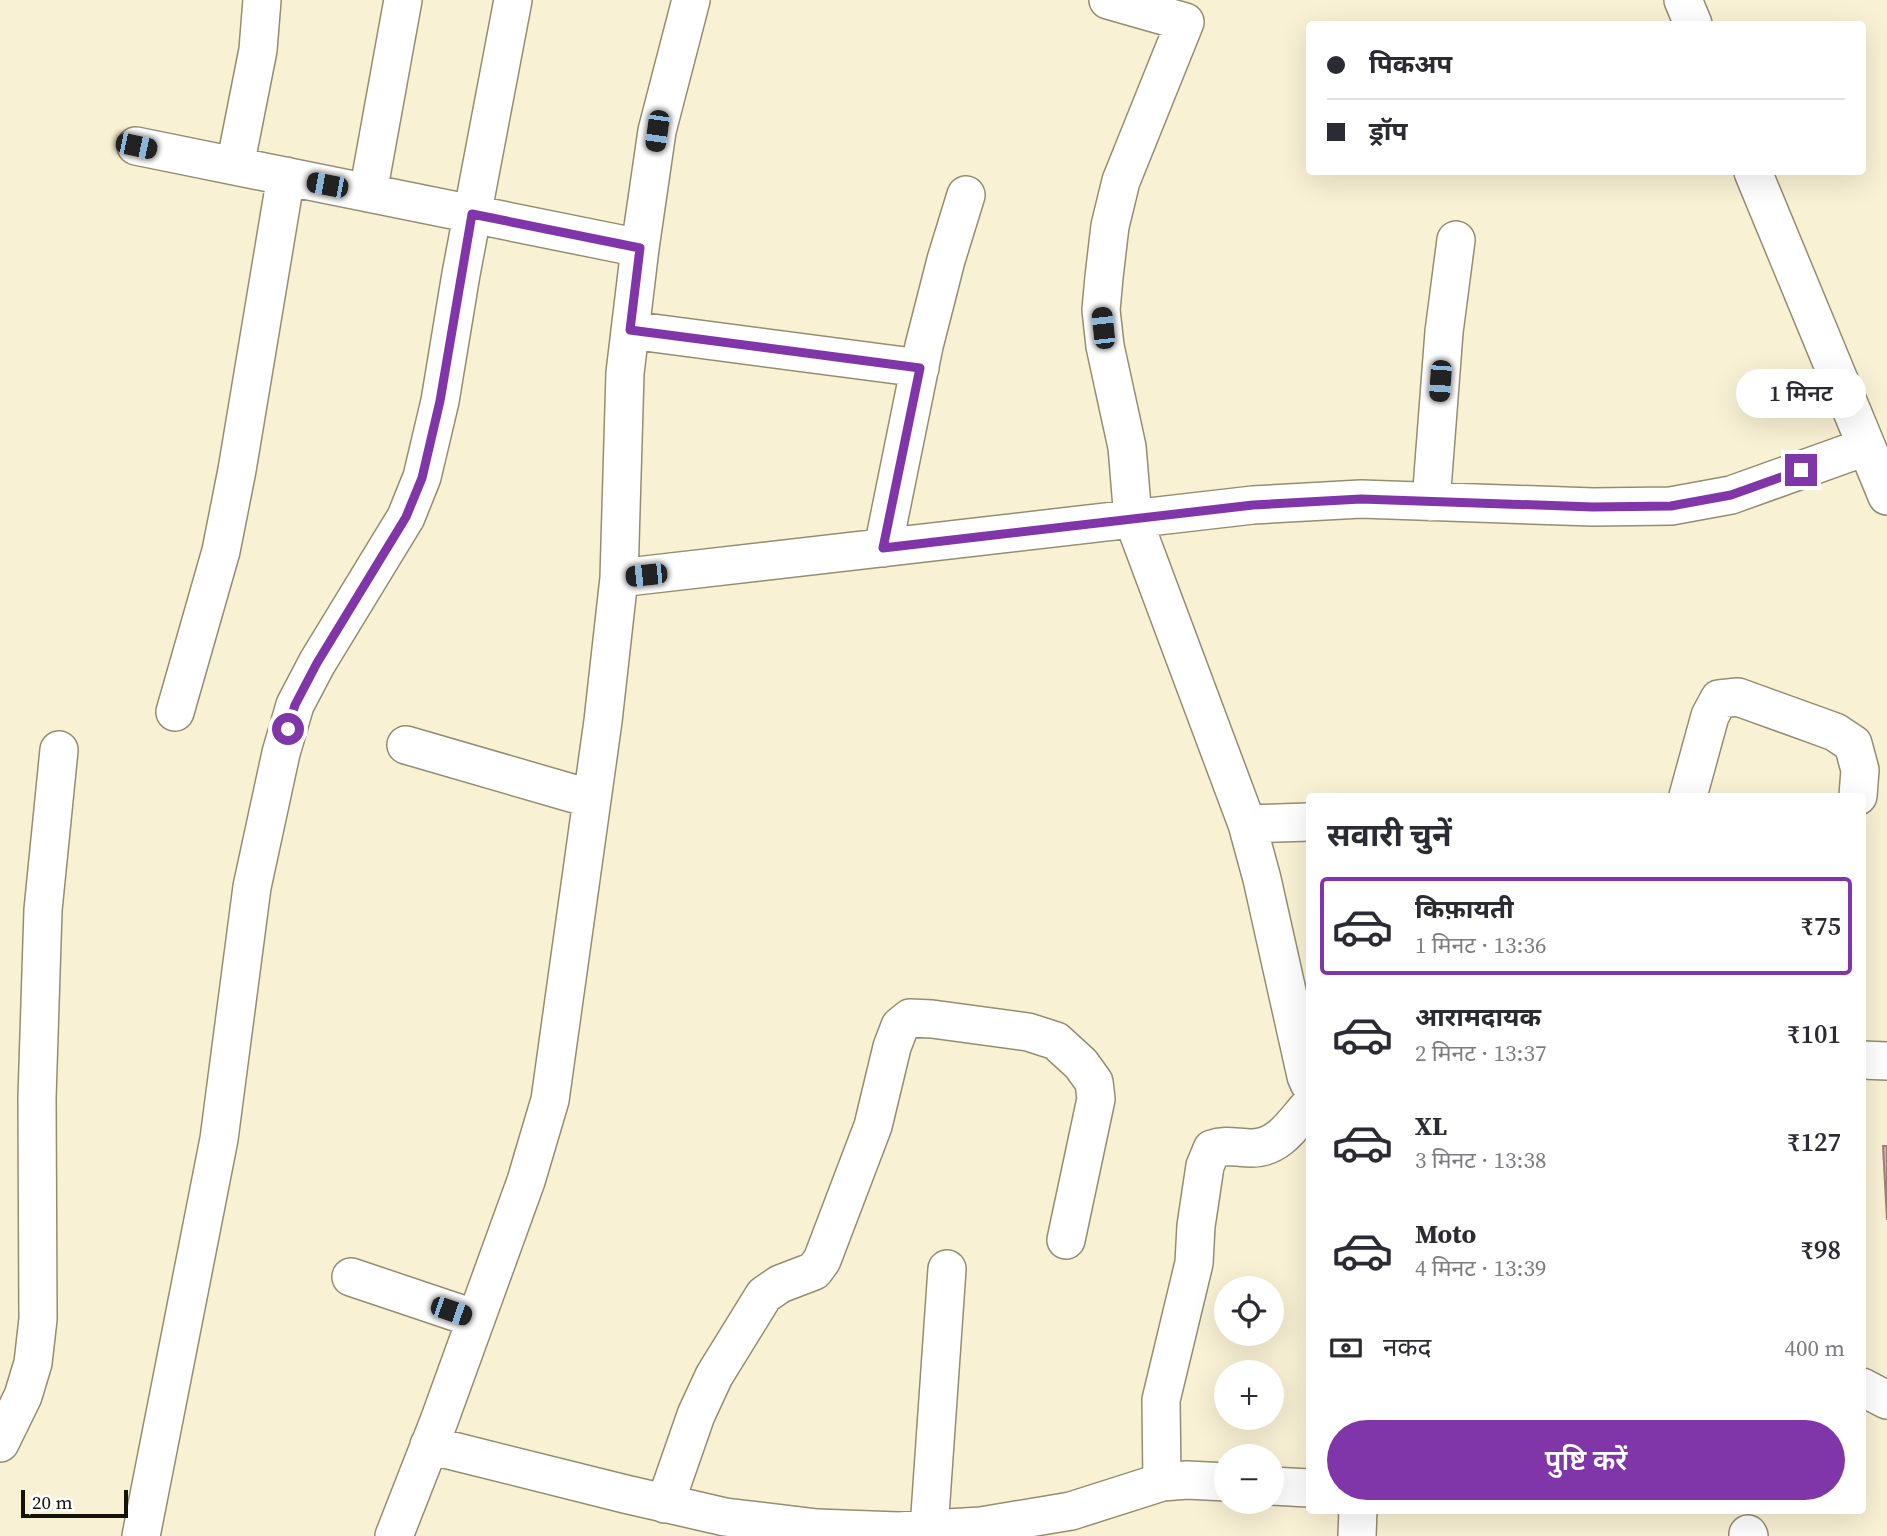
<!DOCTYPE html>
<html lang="hi">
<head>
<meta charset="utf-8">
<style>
  :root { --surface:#fff; --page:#f7f7f7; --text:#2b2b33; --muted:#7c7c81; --line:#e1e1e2; --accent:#8036a8 }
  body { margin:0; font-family:"Source Serif 4","Noto Sans Devanagari",serif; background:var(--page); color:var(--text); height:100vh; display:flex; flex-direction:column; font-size:26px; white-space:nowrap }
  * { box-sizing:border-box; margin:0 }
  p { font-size:23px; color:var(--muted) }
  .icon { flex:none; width:38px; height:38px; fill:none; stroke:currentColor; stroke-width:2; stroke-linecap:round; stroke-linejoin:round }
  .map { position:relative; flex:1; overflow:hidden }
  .panel { position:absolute; left:1306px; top:793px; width:560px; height:721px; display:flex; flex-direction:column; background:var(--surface); border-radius:7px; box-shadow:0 7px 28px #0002 }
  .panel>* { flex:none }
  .guide { position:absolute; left:1306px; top:21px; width:560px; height:154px; border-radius:7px; box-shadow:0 7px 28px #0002; display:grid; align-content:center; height:154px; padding:0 21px; background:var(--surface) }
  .fabs { position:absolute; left:1214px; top:1276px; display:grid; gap:14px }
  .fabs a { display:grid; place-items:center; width:70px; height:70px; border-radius:50%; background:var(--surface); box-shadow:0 7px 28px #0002; font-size:35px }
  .scale { position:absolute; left:21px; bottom:18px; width:107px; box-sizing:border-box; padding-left:7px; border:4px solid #151208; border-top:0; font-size:19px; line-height:24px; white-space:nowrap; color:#151208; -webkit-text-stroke:5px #fff; paint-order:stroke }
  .end { position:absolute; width:32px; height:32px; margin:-16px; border:9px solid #8036a8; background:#fff; box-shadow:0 0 0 4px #fff }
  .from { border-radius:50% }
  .bubble { position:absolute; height:49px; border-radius:24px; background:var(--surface); box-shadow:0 7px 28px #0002; font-size:23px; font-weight:600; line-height:49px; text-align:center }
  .car { position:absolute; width:21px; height:42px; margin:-21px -10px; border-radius:9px; box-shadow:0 0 5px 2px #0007; background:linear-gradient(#222 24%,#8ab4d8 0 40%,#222 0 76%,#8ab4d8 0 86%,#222 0) }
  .guide b { display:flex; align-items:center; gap:24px; height:66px; font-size:26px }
  .guide b+b { border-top:2px solid var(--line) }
  .guide i { width:18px; height:18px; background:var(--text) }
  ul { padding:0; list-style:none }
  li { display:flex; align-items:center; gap:21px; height:98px; margin:0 14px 10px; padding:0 7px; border:4px solid transparent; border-radius:7px }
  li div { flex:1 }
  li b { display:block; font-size:26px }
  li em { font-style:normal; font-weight:600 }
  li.active { border-color:var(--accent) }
  li>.icon { width:63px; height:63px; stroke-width:1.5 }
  h2 { padding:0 21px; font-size:32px; line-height:84px }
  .pay { display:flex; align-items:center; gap:18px; height:77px; padding:0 21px; font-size:26px }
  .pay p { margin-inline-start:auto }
  .primary-button { display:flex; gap:14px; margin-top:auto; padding:14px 21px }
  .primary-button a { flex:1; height:80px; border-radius:42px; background:var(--accent); color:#fff; font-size:28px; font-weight:600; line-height:80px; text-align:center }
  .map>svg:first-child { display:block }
</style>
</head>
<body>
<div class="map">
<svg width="1887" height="1536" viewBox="0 0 1887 1536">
  <rect width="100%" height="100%" fill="#f8f1d4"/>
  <path fill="#d3b1af" stroke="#9e7f7c" stroke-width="2" d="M1883,1146H1887V1220Z"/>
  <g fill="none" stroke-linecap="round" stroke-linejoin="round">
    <g stroke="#938d72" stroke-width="40">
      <path id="minor" d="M1108,0L1185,22L1121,181L1110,226L1104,277L1101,310L1105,346L1127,447L1133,519L1247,824L1262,879L1306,1076L1309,1083
        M1683,0L1693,24
        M136,146L640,248
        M235,166L258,50L262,0
        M1753,172L1887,496
        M368,193L403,0
        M630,330L920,368
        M1431,502L1444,332L1456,240
        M883,548L924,346L946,260L966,195
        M619,578L1253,505L1361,499L1593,507L1671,506L1731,495L1865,447
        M175,712L221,551L237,470L286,176
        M406,745L592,799
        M1688,796L1710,716L1719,699L1738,697L1835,732L1853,744L1860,770L1858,796
        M1247,824L1309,822
        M1862,1060L1887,1061
        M351,1277L476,1319
        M1862,1387L1887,1400
        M0,1443L23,1396L33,1363L38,1319L37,1098L43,910L59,750
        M429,1445L625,1494L725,1517L817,1528L898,1531L981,1526L1071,1511L1162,1482L1187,1480L1227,1482
        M1162,1482L1161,1400L1194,1263L1196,1226L1205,1166L1212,1149C1226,1144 1237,1148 1252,1148C1279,1148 1293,1124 1309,1106
        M1272,1486L1309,1488
        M665,1504L696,1415L714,1376L764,1295L780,1284L814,1271L822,1260L873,1126L892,1047L900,1026L910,1018L932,1019L1028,1032L1056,1041L1081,1064L1094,1082L1096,1099L1066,1240
        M929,1529L947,1269
        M1748,1534L1749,1536
        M141,1536L219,1139L252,887L281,753L295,705L317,663L406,517L422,477L440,401L461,274L513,0
        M394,1536L439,1421L526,1181L550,1100L603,721L619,578L625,373L640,248L657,131L691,0
        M1357,1536L1358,1510"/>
    </g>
    <use href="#minor" stroke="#fff" stroke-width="37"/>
  </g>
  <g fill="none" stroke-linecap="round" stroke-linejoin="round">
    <path stroke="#8036a8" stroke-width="9" d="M288,729L295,705L317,663L406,517L422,478L440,401L472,214L640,248L630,330L920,368L883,548L1253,505L1361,499L1593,507L1671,506L1731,495L1801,470"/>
  </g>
</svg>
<div class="fabs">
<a><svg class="icon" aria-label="locate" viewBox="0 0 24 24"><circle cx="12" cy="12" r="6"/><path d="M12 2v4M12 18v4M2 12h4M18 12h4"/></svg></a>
<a>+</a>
<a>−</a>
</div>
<div class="scale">20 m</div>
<i class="end from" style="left:288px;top:729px"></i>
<i class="end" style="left:1801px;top:470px"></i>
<div class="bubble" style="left:1736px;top:369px;width:130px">1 मिनट</div>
<i class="car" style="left:657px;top:131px;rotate:188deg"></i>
<i class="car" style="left:136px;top:146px;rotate:102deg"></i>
<i class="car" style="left:327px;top:185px;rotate:281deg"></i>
<i class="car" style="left:1103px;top:328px;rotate:354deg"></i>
<i class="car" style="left:1440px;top:381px;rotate:184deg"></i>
<i class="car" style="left:646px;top:575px;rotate:264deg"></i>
<i class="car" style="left:451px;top:1311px;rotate:109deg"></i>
<div class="guide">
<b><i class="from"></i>पिकअप</b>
<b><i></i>ड्रॉप</b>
</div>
<section class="panel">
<h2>सवारी चुनें</h2>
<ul>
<li class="active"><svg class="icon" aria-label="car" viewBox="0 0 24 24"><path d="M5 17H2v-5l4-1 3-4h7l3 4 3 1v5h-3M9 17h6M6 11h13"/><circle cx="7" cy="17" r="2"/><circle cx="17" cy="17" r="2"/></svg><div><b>किफ़ायती</b><p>1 मिनट · 13:36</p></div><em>₹75</em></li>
<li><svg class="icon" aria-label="car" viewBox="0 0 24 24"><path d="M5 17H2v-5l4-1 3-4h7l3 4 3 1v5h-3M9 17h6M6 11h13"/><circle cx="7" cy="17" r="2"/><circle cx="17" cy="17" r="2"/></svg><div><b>आरामदायक</b><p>2 मिनट · 13:37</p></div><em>₹101</em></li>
<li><svg class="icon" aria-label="car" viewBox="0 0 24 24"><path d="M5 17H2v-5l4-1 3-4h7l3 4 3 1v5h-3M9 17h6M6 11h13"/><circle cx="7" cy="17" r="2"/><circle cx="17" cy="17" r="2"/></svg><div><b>XL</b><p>3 मिनट · 13:38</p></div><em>₹127</em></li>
<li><svg class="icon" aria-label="car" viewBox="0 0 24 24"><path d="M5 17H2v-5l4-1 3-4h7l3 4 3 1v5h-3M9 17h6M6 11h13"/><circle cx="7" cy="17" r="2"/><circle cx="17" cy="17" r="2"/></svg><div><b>Moto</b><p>4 मिनट · 13:39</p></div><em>₹98</em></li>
</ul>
<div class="pay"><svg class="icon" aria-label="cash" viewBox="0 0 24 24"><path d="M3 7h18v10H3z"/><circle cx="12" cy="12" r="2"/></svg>नकद<p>400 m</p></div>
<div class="primary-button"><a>पुष्टि करें</a></div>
</section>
</div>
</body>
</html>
